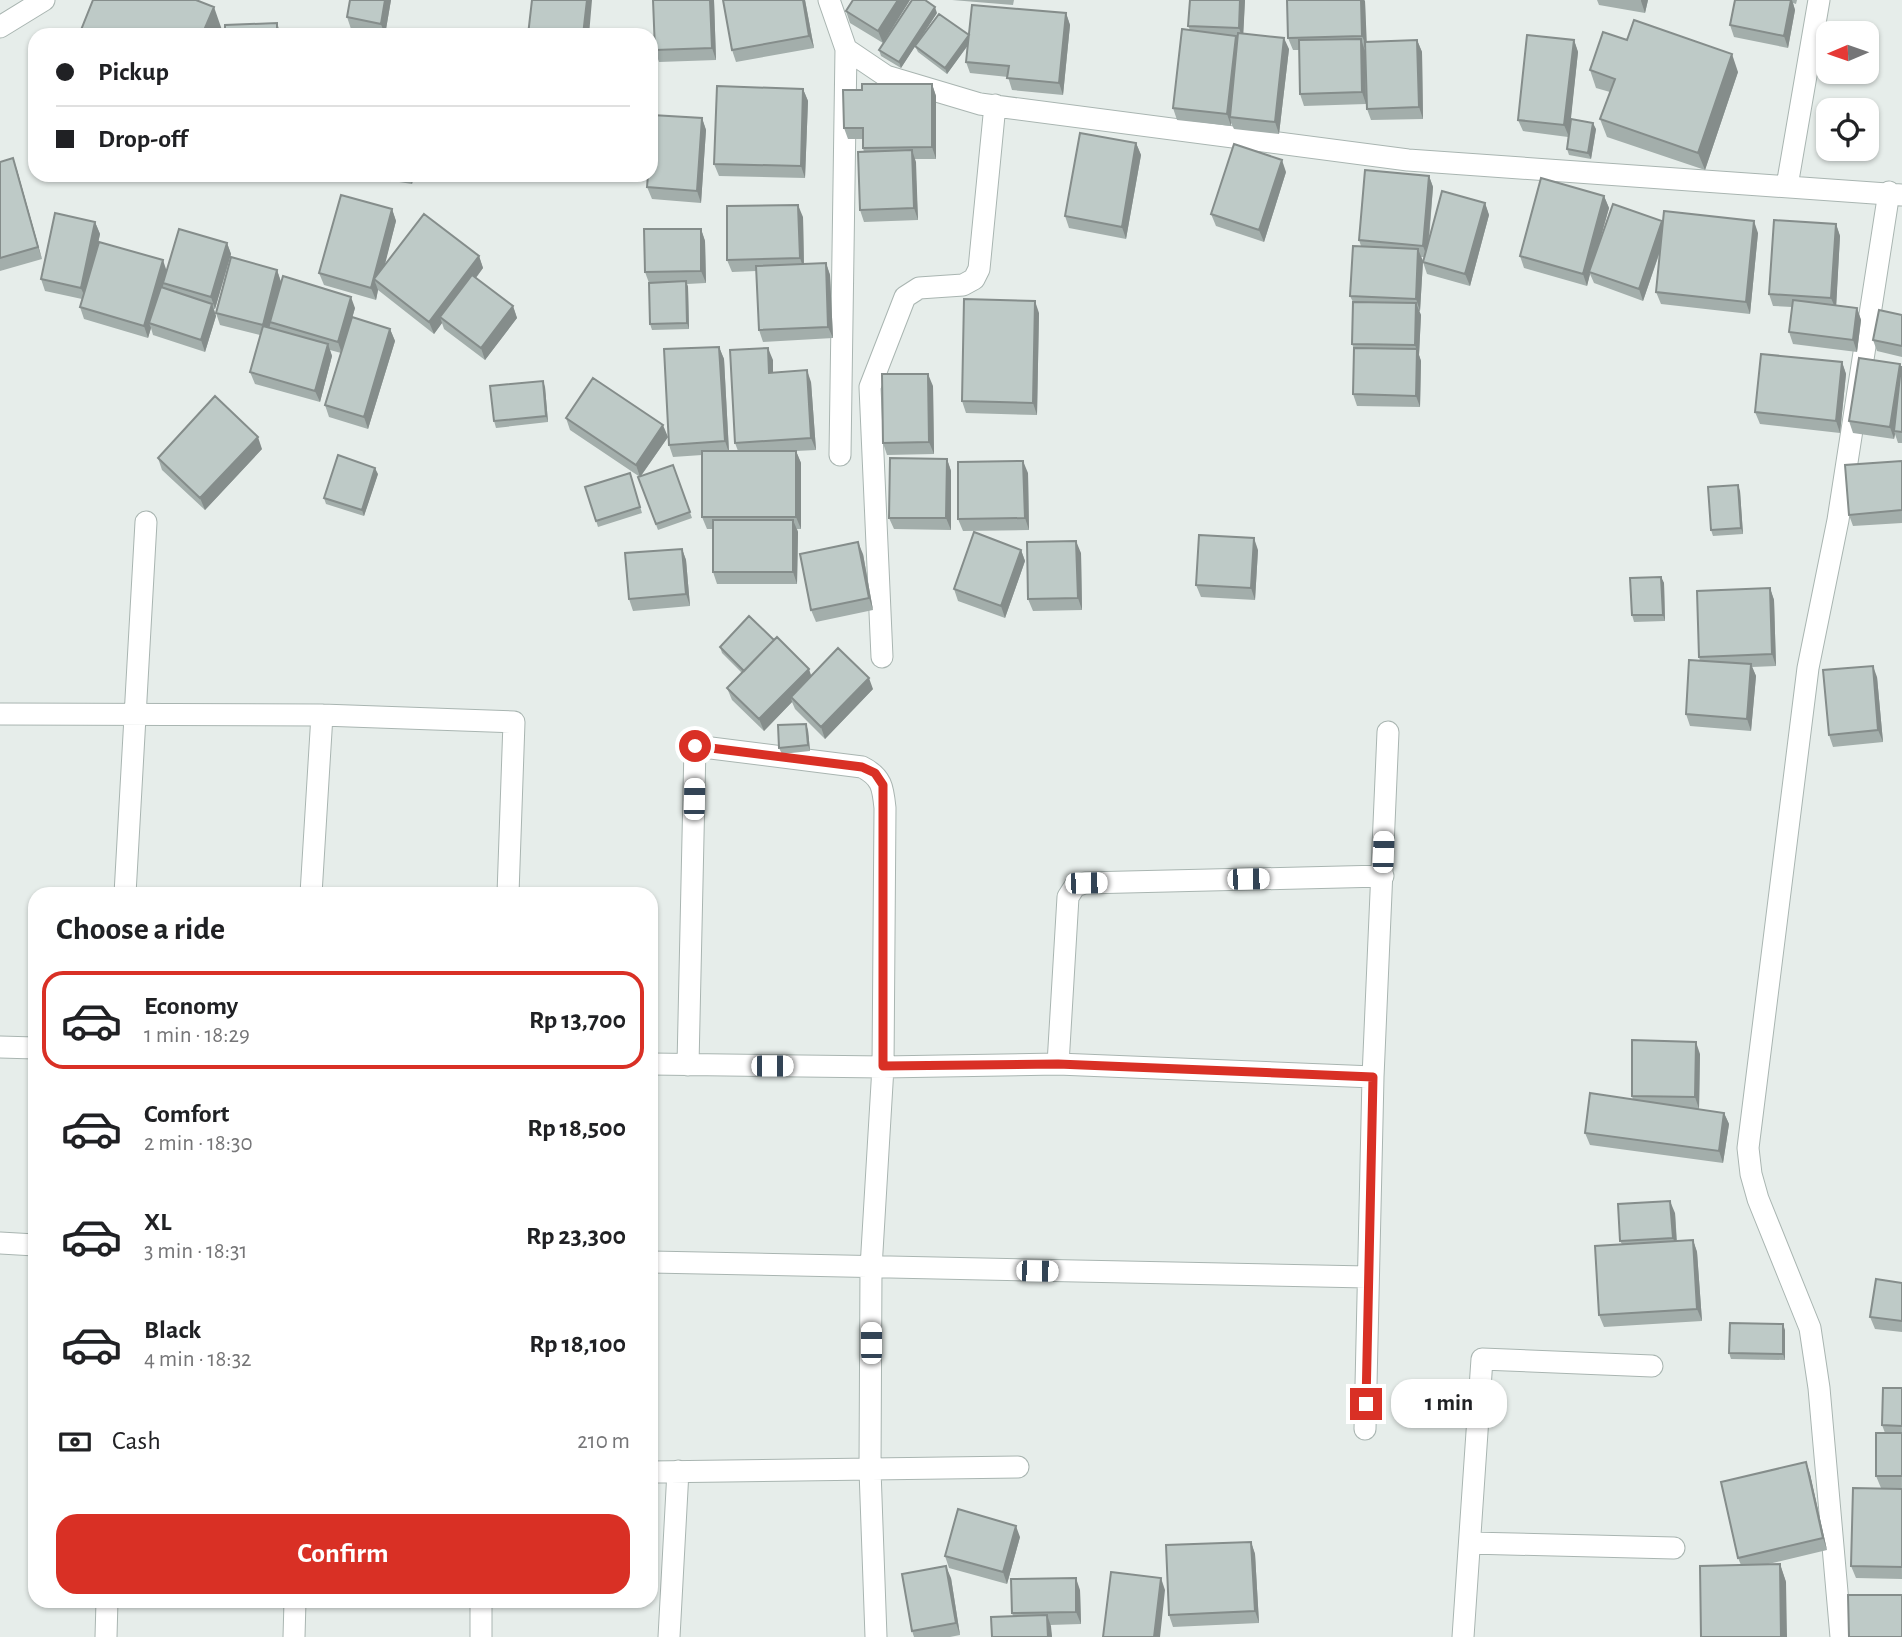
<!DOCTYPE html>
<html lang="en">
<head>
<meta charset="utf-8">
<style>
  :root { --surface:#fff; --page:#f2f2f2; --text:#202124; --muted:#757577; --line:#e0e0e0; --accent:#d93025 }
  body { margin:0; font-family:"Alegreya Sans",sans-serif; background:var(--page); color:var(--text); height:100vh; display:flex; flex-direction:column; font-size:26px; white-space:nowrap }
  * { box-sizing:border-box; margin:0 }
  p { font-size:23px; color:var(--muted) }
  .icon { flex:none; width:38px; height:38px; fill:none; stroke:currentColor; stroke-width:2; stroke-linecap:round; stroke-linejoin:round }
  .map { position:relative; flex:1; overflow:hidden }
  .sheet { position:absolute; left:28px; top:887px; width:630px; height:721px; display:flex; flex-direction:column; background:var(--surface); border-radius:21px; box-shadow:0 2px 5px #0004 }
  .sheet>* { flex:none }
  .top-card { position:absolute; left:28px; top:28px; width:630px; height:154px; border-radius:21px; box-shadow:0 2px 5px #0004; display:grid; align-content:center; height:154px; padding:0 28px; background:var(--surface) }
  .needle { width:46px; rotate:268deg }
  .tools { position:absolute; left:1816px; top:21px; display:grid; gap:14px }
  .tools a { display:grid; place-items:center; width:63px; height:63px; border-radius:14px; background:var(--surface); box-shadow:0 2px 5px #0004; font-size:35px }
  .end { position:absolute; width:32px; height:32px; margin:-16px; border:9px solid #d93025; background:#fff; box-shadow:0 0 0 4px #fff }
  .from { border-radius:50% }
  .bubble { position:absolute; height:49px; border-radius:21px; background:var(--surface); box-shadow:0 2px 5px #0004; font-size:23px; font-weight:700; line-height:49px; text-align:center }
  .car { position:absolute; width:21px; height:42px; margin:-21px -10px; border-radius:9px; box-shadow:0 0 5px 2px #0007; background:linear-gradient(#fff 24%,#345 0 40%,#fff 0 76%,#345 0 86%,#fff 0) }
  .top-card b { display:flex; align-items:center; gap:24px; height:66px; font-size:26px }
  .top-card b+b { border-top:2px solid var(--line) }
  .top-card i { width:18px; height:18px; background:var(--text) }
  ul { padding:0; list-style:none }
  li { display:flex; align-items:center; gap:21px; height:98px; margin:0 14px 10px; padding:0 14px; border:4px solid transparent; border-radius:21px }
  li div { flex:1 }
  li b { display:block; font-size:26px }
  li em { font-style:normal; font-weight:700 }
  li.selected { border-color:var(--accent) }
  li>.icon { width:63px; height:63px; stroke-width:1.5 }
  h2 { padding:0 28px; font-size:32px; line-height:84px }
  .pay { display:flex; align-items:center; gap:18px; height:77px; padding:0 28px; font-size:26px }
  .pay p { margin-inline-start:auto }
  .action { display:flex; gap:14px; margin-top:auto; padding:14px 28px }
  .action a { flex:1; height:80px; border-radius:21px; background:var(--accent); color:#fff; font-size:28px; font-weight:700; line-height:80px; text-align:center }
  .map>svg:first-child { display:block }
</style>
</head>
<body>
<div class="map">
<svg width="1902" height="1637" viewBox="0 0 1902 1637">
  <rect width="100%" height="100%" fill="#e6edea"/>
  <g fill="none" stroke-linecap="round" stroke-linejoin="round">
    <g stroke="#a9b5b1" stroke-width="23">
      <path id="street" d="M829,0L846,49L840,455
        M0,27L44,0
        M846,49L886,76L980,104L1408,160L1902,195
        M1787,186L1819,0
        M882,657L870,387L905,297L919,288L963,285L974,279L979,269L995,105
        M0,714L322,715L514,722L508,894
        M125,894L146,522
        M311,894L322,715
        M0,1047L35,1048
        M651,1064L883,1067L1058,1064L1373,1077
        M1058,1064L1068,897L1075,886L1085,883L1383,876
        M688,1065L695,746L862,767C882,777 883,788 885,808L883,1067L871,1268L870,1470L876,1637
        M0,1243L35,1245
        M651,1262L1367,1277
        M1365,1429L1373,1077L1388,732
        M651,1472L1018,1467
        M1470,1543L1674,1548
        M481,1601V1637
        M106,1637L107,1601
        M294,1637L295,1601
        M669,1637L678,1471
        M1463,1637L1482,1359L1652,1366
        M1841,1637L1819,1388L1810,1328L1758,1199L1751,1174L1748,1148L1808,668L1838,520L1889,192"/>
    </g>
    <use href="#street" stroke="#fff" stroke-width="21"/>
  </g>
  <path fill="#a3aeab" d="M350,0H391L385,35L351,29L347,17Z
    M653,0H714L716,60L659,62L655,50Z
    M805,0L814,48L736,62L732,50Z
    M853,0H910L883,43L850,23L846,11Z
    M952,0H1014L1013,5Z
    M1245,0L1243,34L1289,49L1279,134L1234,129L1231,123V126L1177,120L1173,108L1190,30L1188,26Z
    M1361,0H1364L1365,1L1366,42L1417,40L1422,52L1423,119L1371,120L1367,109L1365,47L1364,48L1365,51L1366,104L1304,106L1300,94L1299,50H1293L1288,38Z
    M1597,0H1648L1645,13L1599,5Z
    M1735,0H1797L1796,4L1793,3L1795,10L1788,48L1734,37L1730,25Z
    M937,13L917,43L969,35L1066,13L1070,25L1063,95L1012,90L1008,77L970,73L966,62L968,45L947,74L918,52L915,46L901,68L881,56L879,50Z
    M1574,40L1578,52L1570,124L1596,129L1591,159L1569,155L1567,149L1568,137L1523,131L1518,120Z
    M1627,40L1738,72L1705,170L1607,137L1600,119L1610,92L1596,88L1590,70Z
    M932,84L936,96V159H915L918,220L864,222L860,210L864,152L863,148V139H848L844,128L862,90Z
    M803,89L808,101L805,178L719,176L714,164Z
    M702,118L706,130L701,203L652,199L647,187Z
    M1136,143L1141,155L1126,239L1069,228L1065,216Z
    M0,162L17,170L42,259L0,271Z
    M1286,172L1264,242L1216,226L1211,214Z
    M354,175H414L412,184Z
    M1429,176L1433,187L1429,241L1485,203L1489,215L1470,286L1427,274L1423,262L1424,257H1421L1423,261L1420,311H1419L1421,315L1419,355L1421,361L1420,407L1357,406L1353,394L1354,349L1352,344L1353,302L1350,296L1361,246L1359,240Z
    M1604,196L1609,208L1598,246L1662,221L1663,224L1758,233L1750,314L1661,304L1656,292L1661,249L1643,301L1594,283L1590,274L1587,286L1524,268L1520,256Z
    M392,209L396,221L384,266L479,256L483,268L476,278L513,306L517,318L485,360L444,329L442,323L434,334L378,290L376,300L324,285L319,273Z
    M803,217L804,264L826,263L830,275L833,338L763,342L759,330L756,271L732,272L727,260Z
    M95,222L100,234L95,257L167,270L227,243L231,254L215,309H214L216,316L205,352L153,335L151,328L148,338L84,319L80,307L82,299L45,291L41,279Z
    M1836,224L1840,236L1836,305L1857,308L1861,320L1857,352L1793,344L1789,332L1792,307L1773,306L1769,294Z
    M701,229L705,241L706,283L687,284L688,287L689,329L652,330L650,324L649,283L645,272Z
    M277,270L281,282L355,308L352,318L390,329L395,341L368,429L329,417L325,405L341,353L330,350L332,356L320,402L255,384L250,372L260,335L220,325L216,313Z
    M1039,313L1037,415L966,413L962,401Z
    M1902,315V357L1877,351L1873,340Z
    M719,347L724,359L729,451H738L735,443L773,360V372L811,382L816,450L796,451L801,463V529H797L798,532L797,584H717L713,572V529H707L702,517V455L673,457L669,445Z
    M1842,362L1846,374L1840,433L1760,424L1755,412Z
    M1900,364L1901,368L1902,367V443H1898L1895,434L1894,439L1853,433L1849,421Z
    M933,386L934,454L887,455L883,443Z
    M545,387L548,422L496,428L494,421Z
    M566,418L668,437L641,476L673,465L692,518L658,530L638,477H640L570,430Z
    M262,449L205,510L162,470L158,458Z
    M947,459L951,471V530L894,529L889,518Z
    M1902,461V523L1853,526L1849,515Z
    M1028,473L1029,530L963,531L958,519Z
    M378,474L364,516L326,504L324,498Z
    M632,479L642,513L598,527L585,487Z
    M1740,491L1743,534L1713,536L1711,530Z
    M682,549L686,560L690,606L633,611L629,599Z
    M1021,550L1025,561L1005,618L958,601L954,589Z
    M1258,550L1255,600L1201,597L1196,585Z
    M1081,553L1082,610L1033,611L1028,599Z
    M863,554L873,610L816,622L811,610Z
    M1661,577L1664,583L1665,621L1634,622L1632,615Z
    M1770,588L1774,600L1776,666L1752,667L1756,676L1751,731L1690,726L1686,714L1700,661L1699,657Z
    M720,647L811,676L873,689L825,739L795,709L792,702L764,731L732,700L727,688L742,673L722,653Z
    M1877,677L1883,742L1833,747L1829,735Z
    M808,730L810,751L782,754L779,748Z
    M1700,1054L1699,1109L1724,1113L1729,1124L1723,1163L1590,1145L1585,1133L1633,1100L1632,1096Z
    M1675,1213L1677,1241L1693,1240L1697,1252L1702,1321L1604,1327L1599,1315L1622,1244L1620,1241Z
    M1902,1283V1332L1875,1329L1870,1317Z
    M1785,1330V1360L1731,1359L1729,1353Z
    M1902,1388V1488H1881L1876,1476L1885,1433L1882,1425Z
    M1806,1462L1810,1474L1827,1550L1764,1565L1780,1564L1786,1582L1741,1565L1738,1558Z
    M1902,1489V1579L1856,1578L1851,1566Z
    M1020,1537L1007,1584L949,1568L945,1556Z
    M1251,1542L1255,1554L1259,1623L1173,1627L1169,1615Z
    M951,1578L960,1635L950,1637H914L912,1631Z
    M1080,1590L1081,1624L1050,1625L1052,1637H992L1013,1616L1012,1613Z"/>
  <path fill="#858d8b" d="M385,0H391L385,35L381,24Z
    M587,0H592L589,35H583Z
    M710,0H714L716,60L712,48Z
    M803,0H805L814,48L809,36Z
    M898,0H910L883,43L878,31Z
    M1240,0H1245L1243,40L1239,28Z
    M1361,0H1364L1365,1L1367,47L1362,36Z
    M1641,0H1648L1645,13L1641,1Z
    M1791,0H1792L1795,10L1788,48L1784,36Z
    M214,7L222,30L220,35H202Z
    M935,7L937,13L901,68L899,62Z
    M1066,13L1070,25L1063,95L1059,83Z
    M277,23L281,35H277Z
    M969,35L971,41L947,74L945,68Z
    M1236,36L1240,48L1230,117L1231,123V126L1227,114Z
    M1284,38L1289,49L1279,134L1275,122Z
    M1361,39L1365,51L1366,104L1362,92Z
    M1417,40L1422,52L1423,119L1419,107Z
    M1574,40L1578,52L1569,137L1564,125Z
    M1732,54L1738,72L1705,170L1698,153Z
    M932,84L936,96V159L932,147Z
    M803,89L808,101L805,178L801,166Z
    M702,118L706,130L701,203L697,191Z
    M1593,123L1596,129L1591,159L1588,153Z
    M1136,143L1141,155L1126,239L1122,227Z
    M912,150L916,162L918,220L914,208Z
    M13,158L17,170L42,259L38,247Z
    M1282,160L1286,172L1264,242L1259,230Z
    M409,175H414L412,184Z
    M1429,176L1433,187L1427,257L1423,246Z
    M1604,196L1609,208L1591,272H1589L1590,274L1587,286L1583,274Z
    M1485,203L1489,215L1470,286L1465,274Z
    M798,205L803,217L804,270L800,258Z
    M392,209L396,221L380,284L374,279L378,290L376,300L371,288Z
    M1662,221L1666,233L1643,301L1639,289Z
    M1754,221L1758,233L1750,314L1746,302Z
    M95,222L100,234L86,300L81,288Z
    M1836,224L1840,236L1836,310L1831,298Z
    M701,229L705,241L706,283L701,271Z
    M227,243L231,254L215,309L211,297Z
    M1418,249L1423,261L1420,311L1416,299Z
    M479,256L483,268L444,320L440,317L442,323L434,334L429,322Z
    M163,260L167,272L152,324L149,323L151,328L148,338L144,326Z
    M826,263L830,275L833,338L828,327Z
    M277,270L281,282L267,337L263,325Z
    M686,281L688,287L689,329L687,323Z
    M351,297L355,308L342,354L338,342Z
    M1035,301L1039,313L1037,415L1033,403Z
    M1416,303L1421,315L1419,355L1421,361L1420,407L1416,396L1417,351L1415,345Z
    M212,304L216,316L205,352L201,340Z
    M513,306L517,318L485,360L481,348Z
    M1857,308L1861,320L1857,352L1853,340Z
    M390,329L395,341L368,429L364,417Z
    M328,344L332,356L320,402L315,391Z
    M719,347L724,359L729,453L725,441Z
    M768,348L773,360V385L769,373Z
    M1842,362L1846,374L1840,433L1836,421Z
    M1900,364L1902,370L1894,431L1895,434L1894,439L1890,427Z
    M807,370L811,382L816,450L811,438Z
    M928,374L933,386L934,454L929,442Z
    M543,381L545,387L548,422L546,416Z
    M663,425L668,437L640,477L636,465Z
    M258,437L262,449L205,510L200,498Z
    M796,451L801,463V529L796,517Z
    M947,459L951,471V530L946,518Z
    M1023,461L1028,473L1029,530L1025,518Z
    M375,468L378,474L364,516L362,510Z
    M1738,485L1740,491L1743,534L1741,528Z
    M793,520L798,532L797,584L793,572Z
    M1254,538L1258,550L1255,600L1251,588Z
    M1076,541L1081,553L1082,610L1078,598Z
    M858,542L863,554L873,610L869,598Z
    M682,549L686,560L690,606L686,594Z
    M1021,550L1025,561L1005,618L1001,606Z
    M1661,577L1664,583L1665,621L1663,615Z
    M1770,588L1774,600L1776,666L1772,654Z
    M1751,664L1756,676L1751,731L1747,719Z
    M1873,666L1877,677L1883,742L1878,730Z
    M809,669L813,681L791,697L792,702L764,731L759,719Z
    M869,678L873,689L825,739L821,727Z
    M806,724L808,730L810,751L808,745Z
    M1696,1042L1700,1054L1699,1109L1695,1097Z
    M1724,1113L1729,1124L1723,1163L1719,1151Z
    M1670,1201L1675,1213L1677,1250L1673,1238Z
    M1693,1240L1697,1252L1702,1321L1697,1309Z
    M1783,1324L1785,1330V1360L1783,1354Z
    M1806,1462L1810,1474L1827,1550L1823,1538Z
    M1016,1526L1020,1537L1007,1584L1003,1572Z
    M1251,1542L1255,1554L1259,1623L1255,1611Z
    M1780,1564L1786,1582L1787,1637H1781Z
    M946,1566L951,1578L960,1635L956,1623Z
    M1076,1578L1080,1590L1081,1624L1076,1612Z
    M1161,1578L1165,1590L1160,1637H1154Z
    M1047,1615L1051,1626L1052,1637H1048Z"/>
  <path fill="#becac7" stroke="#858d8b" stroke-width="2" d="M93,0H196L214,7L202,35H79Z
    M350,0H385L381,24L347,17Z
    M532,0H587L583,35H528Z
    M653,0H710L712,48L655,50Z
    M723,0H803L809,36L732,50Z
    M853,0H898L878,31L846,11Z
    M912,0H925L935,7L899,62L879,50Z
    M1190,0H1240L1239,28L1188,26Z
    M1287,0H1361L1362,36L1288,38Z
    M1735,0H1791L1784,36L1730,25Z
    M972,5L1066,13L1059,83L1007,78L1009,66L966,62Z
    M939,14L969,35L945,68L915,46Z
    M1634,20L1732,54L1698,153L1600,119L1615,79L1590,70L1603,32L1627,40Z
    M277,23V35H225V25Z
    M1182,29L1236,36L1227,114L1173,108Z
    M1238,33L1284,38L1275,122L1230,117Z
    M1527,35L1574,40L1564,125L1518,120Z
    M1361,39L1362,92L1300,94L1299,40Z
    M1417,40L1419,107L1367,109L1365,42Z
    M862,84H932V147L863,148V128H844L843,90H862Z
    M717,86L803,89L801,166L714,164Z
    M652,115L702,118L697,191L647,187L648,175H651V135Z
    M1571,119L1593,123L1588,153L1567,149Z
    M1080,133L1136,143L1122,227L1065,216Z
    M1234,144L1282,160L1259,230L1211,214Z
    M912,150L914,208L860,210L858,152Z
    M13,158L38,247L0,258V162Z
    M1365,170L1429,176L1423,246L1359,240Z
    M1541,178L1604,196L1583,274L1520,256Z
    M1442,191L1485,203L1465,274L1423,262Z
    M341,195L392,209L371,288L319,273Z
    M1613,204L1662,221L1639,289L1589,272Z
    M798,205L800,258L727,260V206Z
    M1664,211L1754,221L1746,302L1656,292Z
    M55,213L95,222L81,288L41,279Z
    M424,214L479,256L429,322L374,279Z
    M1774,220L1836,224L1831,298L1769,294Z
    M179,229L227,243L211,297L163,283Z
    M644,229H701V271L645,272Z
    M99,242L163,260L144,326L80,307Z
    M1353,246L1418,249L1416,299L1350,296Z
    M231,257L277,270L263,325L216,313Z
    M826,263L828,327L759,330L756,266Z
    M472,275L513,306L481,348L440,317Z
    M283,276L351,297L338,342L270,322Z
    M686,281L687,323L650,324L649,283Z
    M161,287L212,304L201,340L149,323Z
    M964,299L1035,301L1033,403L962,401Z
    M1793,300L1857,308L1853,340L1789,332Z
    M1353,302L1416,303L1415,345L1352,344Z
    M1879,310L1902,315V346L1873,340Z
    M352,317L390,329L364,417L325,405Z
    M263,326L328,344L315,391L250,372Z
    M719,347L725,441L669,445L664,349Z
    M768,348L769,373L807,370L811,438L735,443L730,350Z
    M1354,348L1417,349L1416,396L1353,394Z
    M1761,354L1842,362L1836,421L1755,412Z
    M1859,358L1900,364L1890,427L1849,421Z
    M1901,367H1902V432L1894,431Z
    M882,374H928L929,442L883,443Z
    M593,378L663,425L636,465L566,418Z
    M543,381L546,416L494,421L490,386Z
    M215,396L258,437L200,498L158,458Z
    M702,451H796V517H702Z
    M338,455L375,468L362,510L324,498Z
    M890,458L947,459L946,518H889Z
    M1023,461L1025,518L958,519V462Z
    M1902,461V510L1849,515L1845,465Z
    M673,465L690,512L656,524L638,477Z
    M630,473L640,507L596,521L585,487Z
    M1738,485L1741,528L1711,530L1708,487Z
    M713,520H793V572H713Z
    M974,532L1021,550L1001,606L954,589Z
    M1199,535L1254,538L1251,588L1196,585Z
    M1076,541L1078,598L1028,599L1027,542Z
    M858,542L869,598L811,610L800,554Z
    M682,549L686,594L629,599L625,553Z
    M1661,577L1663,615H1632L1630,578Z
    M1770,588L1772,654L1699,657L1697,591Z
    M749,616L774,640L744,671L720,647Z
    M777,637L809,669L759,719L727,688Z
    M838,648L869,678L821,727L791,697Z
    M1689,660L1751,664L1747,719L1686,714Z
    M1873,666L1878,730L1829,735L1823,670Z
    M806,724L808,745L779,748L778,725Z
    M1632,1040L1696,1042L1695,1097L1632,1096Z
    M1590,1093L1724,1113L1719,1151L1585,1133Z
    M1670,1201L1673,1238L1620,1241L1618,1204Z
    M1693,1240L1697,1309L1599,1315L1595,1246Z
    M1876,1279L1902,1283V1321L1870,1317Z
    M1730,1323L1783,1324V1354L1729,1353Z
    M1883,1388H1902V1426L1882,1425Z
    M1876,1433H1902V1476H1876Z
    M1806,1462L1823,1538L1738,1558L1721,1482Z
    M1853,1488L1902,1489V1567L1851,1566Z
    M958,1509L1016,1526L1003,1572L945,1556Z
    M1251,1542L1255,1611L1169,1615L1166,1545Z
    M1780,1564L1781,1637H1701L1700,1566Z
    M946,1566L956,1623L912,1631L902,1574Z
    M1111,1572L1161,1578L1154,1637H1103Z
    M1076,1578V1612L1012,1613L1011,1579Z
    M1848,1595H1902V1637H1849Z
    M1047,1615L1048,1637H992L991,1617Z"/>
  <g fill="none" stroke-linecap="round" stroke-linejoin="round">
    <path stroke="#d93025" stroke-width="9" d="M695,746L862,767L875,773L883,785V1066L1058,1064L1373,1077L1366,1404"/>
  </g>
</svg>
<div class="tools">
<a><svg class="needle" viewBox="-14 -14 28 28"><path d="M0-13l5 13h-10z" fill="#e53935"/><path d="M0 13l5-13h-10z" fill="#757577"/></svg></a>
<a><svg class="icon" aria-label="locate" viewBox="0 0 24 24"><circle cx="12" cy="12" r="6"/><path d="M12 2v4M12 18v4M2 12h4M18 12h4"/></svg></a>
</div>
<i class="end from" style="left:695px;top:746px"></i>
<i class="end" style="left:1366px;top:1404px"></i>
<div class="bubble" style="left:1391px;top:1379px;width:116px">1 min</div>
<i class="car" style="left:694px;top:799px;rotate:1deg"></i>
<i class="car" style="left:1383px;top:852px;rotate:2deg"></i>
<i class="car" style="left:1248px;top:879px;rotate:89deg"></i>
<i class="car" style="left:1086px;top:883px;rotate:89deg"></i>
<i class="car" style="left:772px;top:1066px;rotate:90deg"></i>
<i class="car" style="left:1037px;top:1271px;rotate:91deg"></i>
<i class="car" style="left:871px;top:1343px;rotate:0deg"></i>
<div class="top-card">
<b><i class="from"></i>Pickup</b>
<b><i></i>Drop-off</b>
</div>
<section class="sheet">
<h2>Choose a ride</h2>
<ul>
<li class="selected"><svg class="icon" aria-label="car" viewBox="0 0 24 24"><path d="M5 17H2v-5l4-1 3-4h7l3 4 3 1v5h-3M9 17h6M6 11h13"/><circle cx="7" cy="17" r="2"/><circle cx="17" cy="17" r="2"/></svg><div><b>Economy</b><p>1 min · 18:29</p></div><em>Rp 13,700</em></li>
<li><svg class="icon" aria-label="car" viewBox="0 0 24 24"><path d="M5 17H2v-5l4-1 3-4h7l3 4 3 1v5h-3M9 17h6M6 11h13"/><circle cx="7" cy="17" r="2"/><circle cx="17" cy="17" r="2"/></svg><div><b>Comfort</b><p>2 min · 18:30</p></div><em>Rp 18,500</em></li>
<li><svg class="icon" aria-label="car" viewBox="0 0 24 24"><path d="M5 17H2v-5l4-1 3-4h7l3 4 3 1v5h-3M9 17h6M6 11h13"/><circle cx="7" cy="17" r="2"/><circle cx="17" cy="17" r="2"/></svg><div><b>XL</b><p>3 min · 18:31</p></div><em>Rp 23,300</em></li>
<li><svg class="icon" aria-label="car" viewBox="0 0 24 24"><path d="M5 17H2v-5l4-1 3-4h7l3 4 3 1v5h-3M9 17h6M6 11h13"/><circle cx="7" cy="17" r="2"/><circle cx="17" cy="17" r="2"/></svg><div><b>Black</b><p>4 min · 18:32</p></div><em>Rp 18,100</em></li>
</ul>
<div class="pay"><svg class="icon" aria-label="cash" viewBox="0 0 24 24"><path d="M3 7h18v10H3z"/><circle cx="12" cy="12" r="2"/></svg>Cash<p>210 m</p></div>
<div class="action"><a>Confirm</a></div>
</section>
</div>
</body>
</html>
